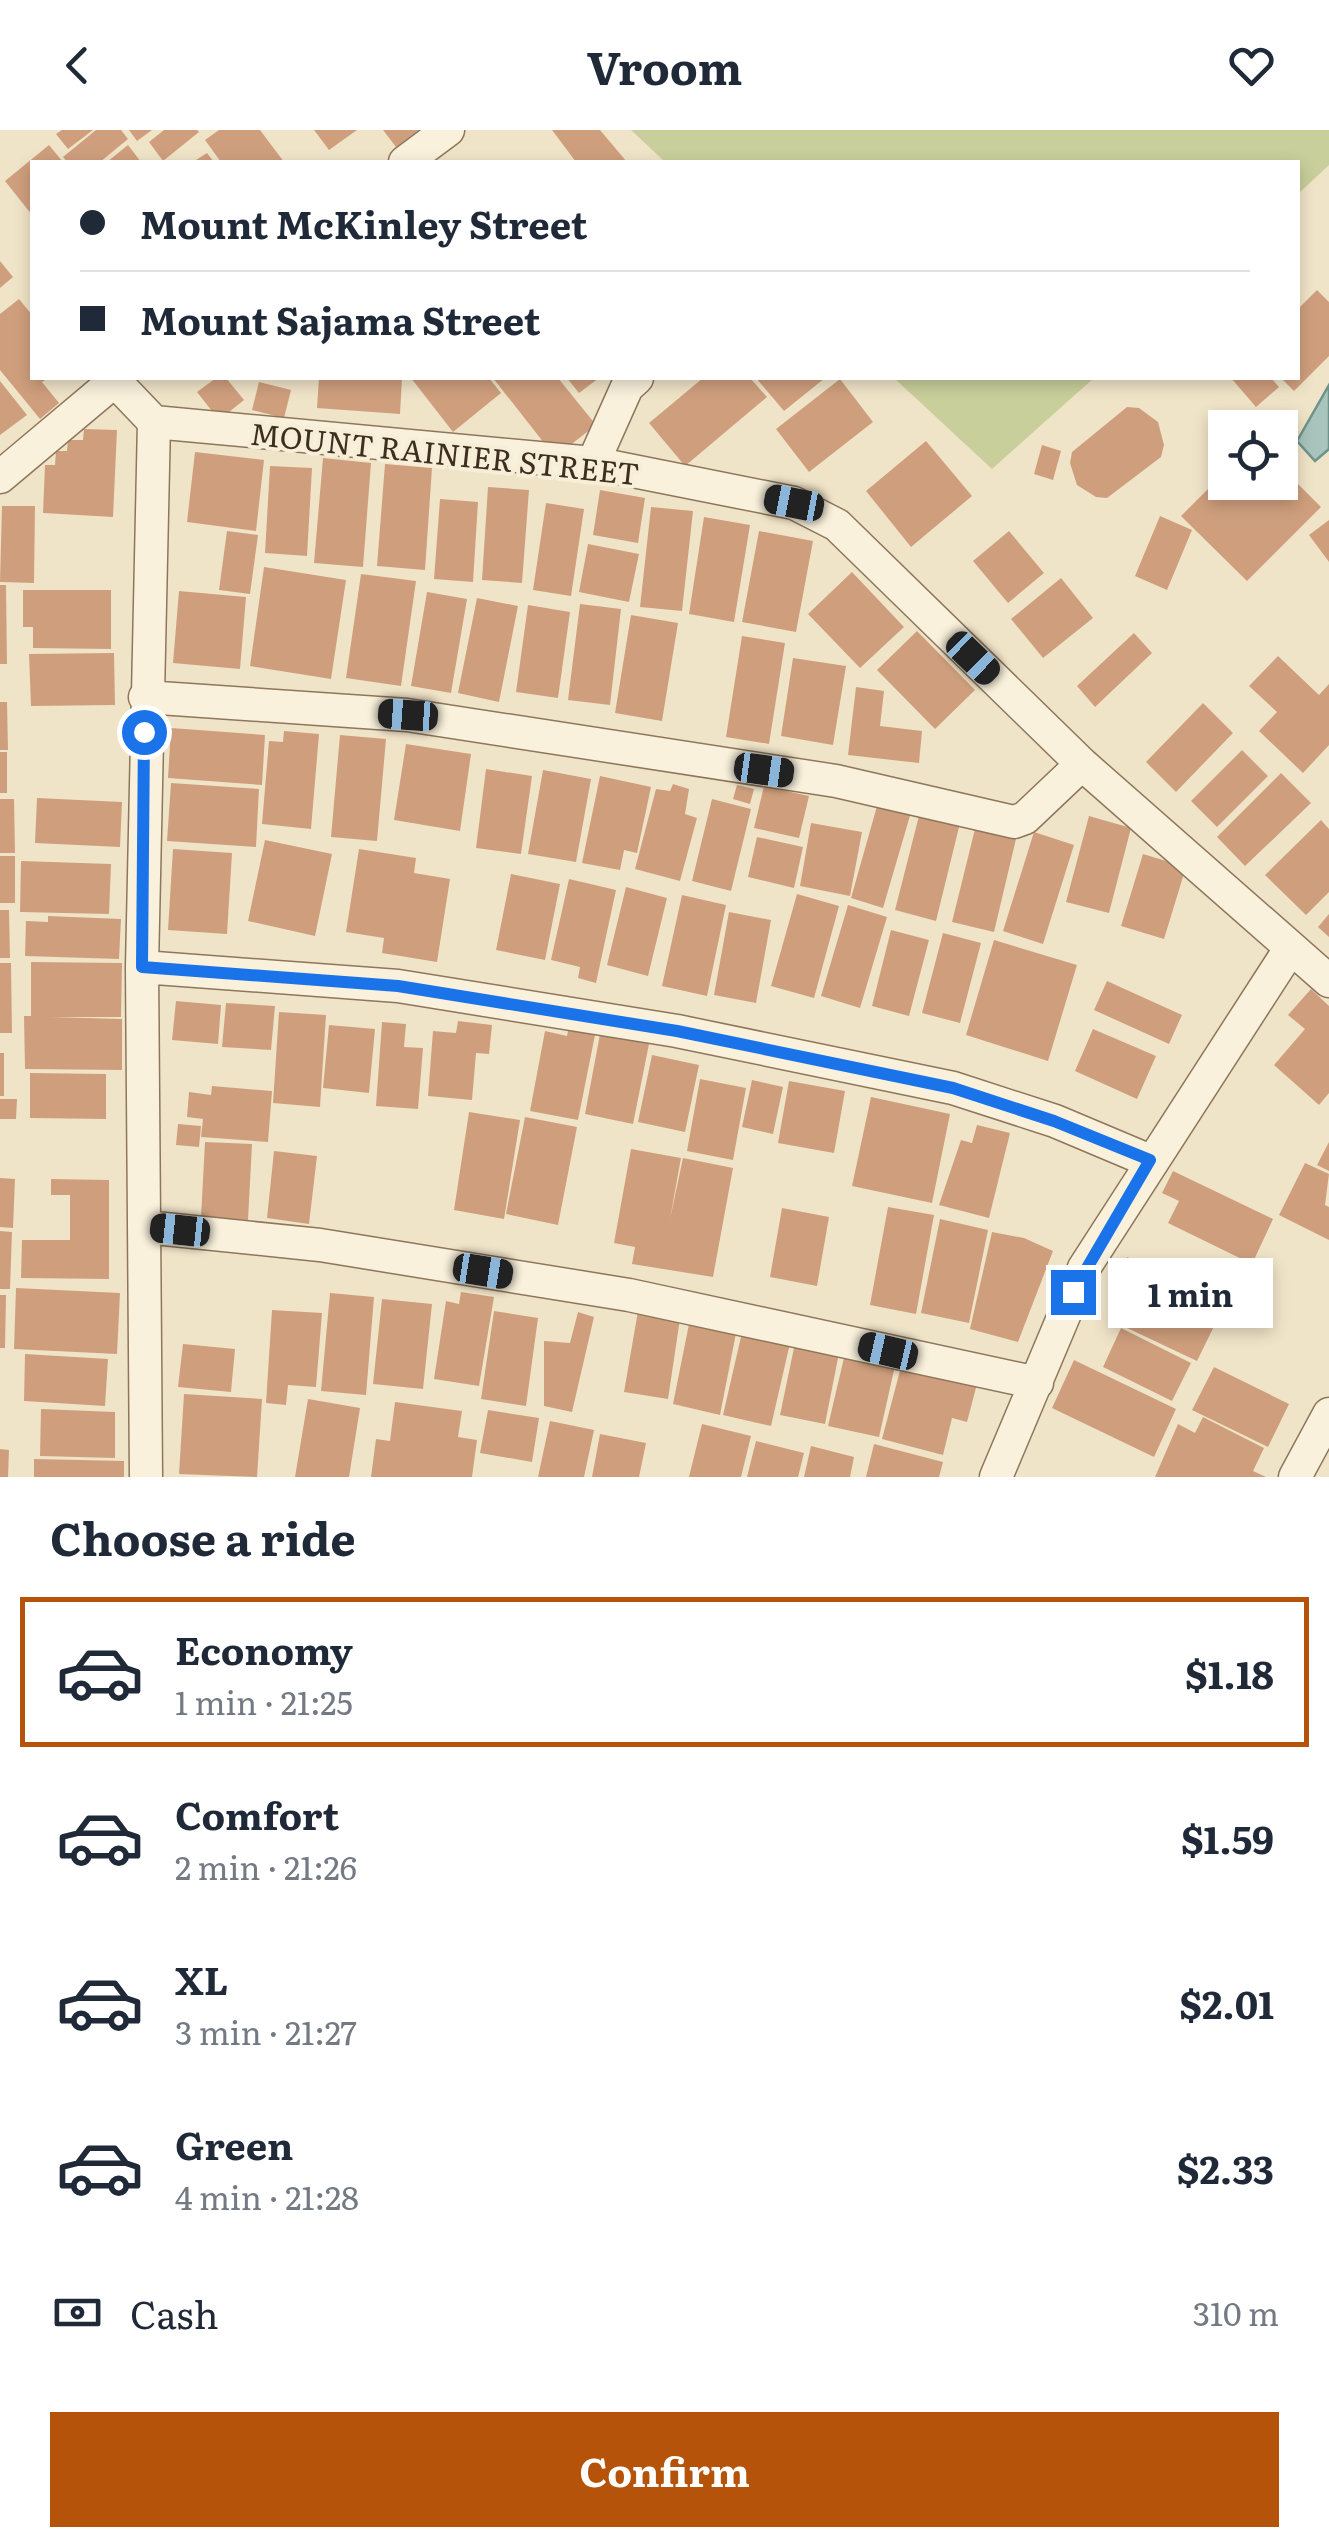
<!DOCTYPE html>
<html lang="en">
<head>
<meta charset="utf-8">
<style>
  :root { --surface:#fff; --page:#f6f6f7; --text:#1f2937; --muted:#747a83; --line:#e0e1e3; --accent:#b45309 }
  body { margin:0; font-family:Literata,serif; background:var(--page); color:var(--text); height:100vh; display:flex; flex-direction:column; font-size:38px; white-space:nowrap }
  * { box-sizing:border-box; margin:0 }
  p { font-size:32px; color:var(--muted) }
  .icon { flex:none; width:55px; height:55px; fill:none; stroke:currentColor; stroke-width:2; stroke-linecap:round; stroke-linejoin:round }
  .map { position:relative; height:1347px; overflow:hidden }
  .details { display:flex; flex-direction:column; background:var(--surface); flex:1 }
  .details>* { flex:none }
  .top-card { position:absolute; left:30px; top:30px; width:1270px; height:220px; border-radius:0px; box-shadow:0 5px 15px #0003; display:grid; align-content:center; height:220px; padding:0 50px; background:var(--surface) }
  .controls { position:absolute; left:1208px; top:280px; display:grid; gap:20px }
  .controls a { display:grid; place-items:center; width:90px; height:90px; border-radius:0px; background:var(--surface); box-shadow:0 5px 15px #0003; font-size:50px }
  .end { position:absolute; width:45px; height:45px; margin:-22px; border:12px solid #1a73e8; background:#fff; box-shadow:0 0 0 5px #fff }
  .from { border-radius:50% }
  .bubble { position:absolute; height:70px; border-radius:0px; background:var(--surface); box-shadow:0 5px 15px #0003; font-size:32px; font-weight:700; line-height:70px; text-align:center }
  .car { position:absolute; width:30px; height:60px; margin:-30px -15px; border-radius:12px; box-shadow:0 0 8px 2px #0007; background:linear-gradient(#222 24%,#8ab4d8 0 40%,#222 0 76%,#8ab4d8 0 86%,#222 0) }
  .top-card b { display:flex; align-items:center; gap:35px; height:95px; font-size:38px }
  .top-card b+b { border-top:2px solid var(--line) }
  .top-card i { width:25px; height:25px; background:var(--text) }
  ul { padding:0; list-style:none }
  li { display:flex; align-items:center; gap:30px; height:150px; margin:0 20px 15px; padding:0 30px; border:5px solid transparent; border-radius:0px }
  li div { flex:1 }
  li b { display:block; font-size:38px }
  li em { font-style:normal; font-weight:700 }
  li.selected { border-color:var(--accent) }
  li>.icon { width:90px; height:90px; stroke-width:1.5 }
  h2 { padding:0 50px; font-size:45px; line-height:120px }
  .pay { display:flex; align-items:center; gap:25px; height:110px; padding:0 50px; font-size:38px }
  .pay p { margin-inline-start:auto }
  .action { display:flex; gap:20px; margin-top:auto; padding:20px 50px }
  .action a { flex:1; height:115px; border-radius:0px; background:var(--accent); color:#fff; font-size:40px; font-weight:700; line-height:115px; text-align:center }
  header { display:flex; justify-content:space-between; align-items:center; height:130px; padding:0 50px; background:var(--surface); font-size:45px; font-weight:700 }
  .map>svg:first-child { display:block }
</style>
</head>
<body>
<header><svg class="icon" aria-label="back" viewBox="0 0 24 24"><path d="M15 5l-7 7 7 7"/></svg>Vroom<svg class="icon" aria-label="heart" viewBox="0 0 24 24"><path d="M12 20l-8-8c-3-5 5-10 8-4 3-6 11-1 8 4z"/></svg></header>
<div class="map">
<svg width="1329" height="1347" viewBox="0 0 1329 1347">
  <rect width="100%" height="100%" fill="#f0e4c8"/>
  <path fill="#c9cf9b" d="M631,0H1329V35L1298,64V32H665Z
    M894,248H1094L992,339Z"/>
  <path fill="#a9c4bc" stroke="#6f938a" stroke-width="2.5" d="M1329,255V319L1315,331L1297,311Z"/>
  <path fill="#cf9f7d" d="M62,0H93L68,19L56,4Z
    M96,0H121L128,9L100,32H67L63,27Z
    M129,0H152L137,11Z
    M164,0H197L199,2L163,31L149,12Z
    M219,0H260L284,32H221L205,10Z
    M314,0H357L329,20Z
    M383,0H419L396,17Z
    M552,0H600L627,32H576Z
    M49,15L63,32H32V85L5,51Z
    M128,15L141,32H107Z
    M207,23L214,32H193Z
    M0,131L13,147L0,158Z
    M1317,160L1329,172V226L1294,261L1281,248H1298V179Z
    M19,169L32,185V248H48L42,252L59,273L40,289L0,240V184Z
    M216,248H226L244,270L219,290L197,262Z
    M319,248H402L400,284L317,278Z
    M411,248H489L501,263L453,302Z
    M493,248H558L596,295L555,327Z
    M567,248H599L579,263Z
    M703,248H750L767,267L685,336L649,293Z
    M756,248H825L784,281Z
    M1231,248H1271L1279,257L1256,277Z
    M840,249L873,292L809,342L776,299Z
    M0,251L27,285L0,305Z
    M259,252L291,260L284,288L252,280Z
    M1127,277L1139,278L1158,292L1164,315L1161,327L1107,368L1096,367L1077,355L1070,333L1072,322Z
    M84,299L117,300L113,387L43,383L45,335H55L56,321H67L68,310H83Z
    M926,311L972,366L911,417L866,361Z
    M1042,315L1061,321L1053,350L1034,344Z
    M195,322L264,330L256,401L187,392Z
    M323,328L371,333L363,437L314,433Z
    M385,334L432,338L425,440L377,436Z
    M270,336L312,338L307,426L265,423Z
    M1280,336L1321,377L1247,451L1181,386L1225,342V352H1280Z
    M488,357L529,360L522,453L482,450Z
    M600,360L645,368L638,413L593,405Z
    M440,369L478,372L473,452L434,449Z
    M546,373L584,379L571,466L533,460Z
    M2,376H35L34,453L0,452Z
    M651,377L693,381L682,481L640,477Z
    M1160,386L1192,400L1167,460L1135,446Z
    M704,387L750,395L734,492L689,484Z
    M1329,390V432L1309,405Z
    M227,401L258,405L250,464L219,460Z
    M759,401L813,411L796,502L742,492Z
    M1009,401L1044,443L1008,473L973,431Z
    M588,414L639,424L629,472L579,462Z
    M264,437L346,450L331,549L250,536Z
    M852,442L904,497L860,538L808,484Z
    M361,444L416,451L401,556L346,548Z
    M1061,448L1093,488L1043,528L1011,489Z
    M0,455H6L7,534H0Z
    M23,460H111V519L33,518V497H23Z
    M179,461L246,467L240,539L173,533Z
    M427,462L467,469L451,563L411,556Z
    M477,468L518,476L499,572L458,563Z
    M580,474L621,479L610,575L568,570Z
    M528,475L570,482L558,568L516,562Z
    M631,485L678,493L662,591L615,583Z
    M917,501L975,560L935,599L877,540Z
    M1134,503L1152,523L1095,577L1077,556Z
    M742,506L785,513L769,614L726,607Z
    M114,523L115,575L31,576L29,524Z
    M1278,526L1319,565L1329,554V615L1303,643L1259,601L1277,582L1249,556Z
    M793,528L846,536L833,615L781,606Z
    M856,557L884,561L880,596L922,601L919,633L848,625Z
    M0,572H7L8,620H0Z
    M1203,573L1233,603L1176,662L1146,632Z
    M171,598L265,605L262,655L168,648Z
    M284,601L319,604L311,699L262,694L269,611L283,612Z
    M340,605L386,609L377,711L331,707Z
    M406,614L471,624L460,701L394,690Z
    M1242,620L1268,646L1217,697L1191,671Z
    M0,622H7V663H0Z
    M486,639L532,646L521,724L476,718Z
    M543,640L591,649L576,732L528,724Z
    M1281,643L1311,673L1245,736L1217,707Z
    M600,646L651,657L637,723L624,720L620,740L582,733Z
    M171,653L259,659L256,717L167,711Z
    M673,654L689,659L685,684L697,688L680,751L635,739L656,659L670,661Z
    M737,655L754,659L750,674L733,669Z
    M764,656L809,666L799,708L754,698Z
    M881,662L914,672L883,778L851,768Z
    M37,668L122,672L120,717L35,713Z
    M0,669H14L15,723H0Z
    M712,669L751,679L731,761L692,751Z
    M922,674L962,685L936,791L895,780Z
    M1089,686L1131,698L1109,783L1066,772Z
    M1321,690L1329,699V762L1306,785L1265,745Z
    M811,693L862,702L850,766L800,756Z
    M975,699L1016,709L994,802L952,792Z
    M1034,702L1074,715L1043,814L1003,801Z
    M757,707L803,717L794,758L748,747Z
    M265,710L332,724L315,806L248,791Z
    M173,719L232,723L227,804L168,800Z
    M359,719L416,728L414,743L450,749L437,832L382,823L384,808L346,802Z
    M1143,724L1186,737L1164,809L1121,796Z
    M0,726H15V773H0Z
    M21,731L111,734L109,784L20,782Z
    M511,744L560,754L545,830L496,820Z
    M569,749L616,760L596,853L578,848L580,837L551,830Z
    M626,757L667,768L648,846L607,835Z
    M797,764L839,776L814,868L771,856Z
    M682,765L726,775L707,866L662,856Z
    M848,775L887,787L860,878L821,866Z
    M0,780H9L10,828H0Z
    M729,782L771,790L756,873L714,865Z
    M1329,784V807L1318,797Z
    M48,786L121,789L119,829L25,826L26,791L48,792Z
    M891,800L929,810L909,886L872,876Z
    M943,803L981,813L960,893L922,883Z
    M994,810L1077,835L1048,931L966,905Z
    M31,832L122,833L121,887H51L122,889V940L25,939L24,886H31Z
    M0,833H11L12,903H0Z
    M1107,851L1182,885L1169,914L1094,880Z
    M1311,859L1329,876V963L1319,975L1274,935L1305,899L1288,885Z
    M176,871L221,875L218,914L172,910Z
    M226,873L275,876L271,920L222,917Z
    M279,882L326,885L320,977L273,973Z
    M570,890L597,895L578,990L530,981L545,901L567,906Z
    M458,891L492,895L489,924L476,923L472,970L428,966L433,901L456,903Z
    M382,892L406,894L404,917L423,918L418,979L376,976Z
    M329,895L375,899L369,963L323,958Z
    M1093,899L1156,926L1137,969L1075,941Z
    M600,904L649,914L633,994L585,984Z
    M0,923H4V966H0Z
    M652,925L699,935L685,1002L638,992Z
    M30,943L106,944V989L30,988Z
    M700,949L746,958L733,1030L687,1021Z
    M752,950L783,957L773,1004L742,997Z
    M789,951L845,961L834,1023L778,1013Z
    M212,956L272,961L268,1012L201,1007L203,989L187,987L189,962L211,965Z
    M871,967L950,984L932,1073L852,1056Z
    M0,969H17L16,989H0Z
    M469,982L520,990L504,1089L454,1080Z
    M525,987L577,997L558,1095L506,1084Z
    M178,994L201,996L199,1017L176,1015Z
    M977,995L1010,1003L989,1088L939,1075L961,1010L972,1013Z
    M205,1012L252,1014L248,1090L201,1087Z
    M1329,1012V1041L1317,1035Z
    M631,1019L681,1028L670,1089L683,1028L733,1038L713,1147L632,1134L635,1117L614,1113Z
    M274,1021L317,1026L309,1094L267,1088Z
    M1305,1033L1329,1044L1325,1075L1329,1077V1110L1279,1085Z
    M1173,1041L1273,1089L1252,1134L1168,1093L1179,1071L1162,1063Z
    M0,1048L15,1049L13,1098L0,1097Z
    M51,1049L109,1050V1149L21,1148L22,1110H70V1065H51Z
    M888,1077L934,1085L916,1184L870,1175Z
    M782,1078L829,1087L817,1156L770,1147Z
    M940,1089L988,1100L969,1193L921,1183Z
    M0,1101L12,1102L10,1159H0Z
    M992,1102L1024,1108L1053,1121L1018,1212L970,1199Z
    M1127,1127L1168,1146L1164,1155L1221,1182L1197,1231L1125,1197L1135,1177L1110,1165Z
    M16,1158L120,1163L117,1224L14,1219Z
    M461,1162L494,1167L479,1256L434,1249L446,1171L459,1174Z
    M330,1163L374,1167L366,1265L321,1261Z
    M0,1165H6L5,1218H0Z
    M382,1169L432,1174L423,1259L373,1254Z
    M272,1180L322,1183L316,1257L288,1255L286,1275L266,1273Z
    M494,1181L538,1188L526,1276L481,1269Z
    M638,1181L680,1189L668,1269L624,1262Z
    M578,1182L594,1187L572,1282L544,1276V1211L570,1213Z
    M691,1184L738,1193L720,1285L673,1274Z
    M743,1198L791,1209L771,1296L723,1285Z
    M1121,1198L1191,1233L1172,1271L1103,1237Z
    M795,1213L839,1223L825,1294L780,1285Z
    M183,1214L235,1219L231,1262L178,1257Z
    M847,1215L897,1227L879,1307L828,1296Z
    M25,1224L108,1229L105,1276L24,1271Z
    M1074,1230L1176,1279L1154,1327L1052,1278Z
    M902,1233L977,1254L967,1292L952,1288L943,1325L882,1309Z
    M1214,1237L1289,1274L1268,1317L1192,1280Z
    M184,1264L262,1269L257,1347L179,1344Z
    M308,1269L360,1278L349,1347H295Z
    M395,1272L462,1281L458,1307L477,1310L472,1347H371L376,1309L390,1311Z
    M41,1279L115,1282V1328L40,1326Z
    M488,1280L539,1288L532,1332L480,1323Z
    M1203,1287L1264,1318L1253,1341L1266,1347H1155L1178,1294L1195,1303Z
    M550,1291L594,1300L584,1347H538Z
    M702,1294L751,1306L741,1347H689Z
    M600,1304L646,1313L639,1347H592Z
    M756,1311L804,1323L798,1347H747Z
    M874,1314L943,1332L939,1347H866Z
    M811,1316L854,1327L850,1347H804Z
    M0,1319L9,1320L8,1347H0Z
    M34,1329L124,1331V1347H34Z"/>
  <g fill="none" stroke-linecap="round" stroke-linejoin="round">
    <g stroke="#8d765c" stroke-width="35">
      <path id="minor" d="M405,32L448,0
        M112,248L154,292L593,333L794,373L837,395L1082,634L1329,851
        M593,333L627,257L637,248
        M0,347L118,248
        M145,567L407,585L836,651L1014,692L1025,688L1082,634
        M142,837L398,856L677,901L953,958L1055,991L1150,1031
        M145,1097L320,1115L629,1165L1037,1253
        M146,1347L142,837L154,292
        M996,1347L1084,1138L1290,819
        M1295,1347L1329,1284"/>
    </g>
    <use href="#minor" stroke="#faf1dc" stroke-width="32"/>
  </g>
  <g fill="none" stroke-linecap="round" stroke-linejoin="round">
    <path stroke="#1a73e8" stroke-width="12" d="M144,602L142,837L398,856L677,901L953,958L1054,991L1150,1030L1073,1162"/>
  </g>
  <g text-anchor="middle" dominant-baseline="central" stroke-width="8" stroke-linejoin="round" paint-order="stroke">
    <g font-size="30" fill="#3d2e20" stroke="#f7eed8">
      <text transform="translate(445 322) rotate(6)">MOUNT RAINIER STREET</text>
    </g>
  </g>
</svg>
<div class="controls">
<a><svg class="icon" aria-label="locate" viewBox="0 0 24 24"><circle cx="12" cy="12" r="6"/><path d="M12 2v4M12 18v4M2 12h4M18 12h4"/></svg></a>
</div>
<i class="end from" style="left:144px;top:602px"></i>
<i class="end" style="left:1073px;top:1162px"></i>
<div class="bubble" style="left:1108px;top:1128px;width:165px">1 min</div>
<i class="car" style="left:794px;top:373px;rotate:281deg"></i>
<i class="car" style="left:973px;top:528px;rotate:134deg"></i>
<i class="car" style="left:408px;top:585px;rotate:274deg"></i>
<i class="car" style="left:764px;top:640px;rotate:98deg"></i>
<i class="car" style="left:180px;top:1100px;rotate:276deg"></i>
<i class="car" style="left:483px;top:1141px;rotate:99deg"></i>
<i class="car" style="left:888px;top:1221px;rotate:283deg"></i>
<div class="top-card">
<b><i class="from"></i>Mount McKinley Street</b>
<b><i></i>Mount Sajama Street</b>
</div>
</div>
<section class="details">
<h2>Choose a ride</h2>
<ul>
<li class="selected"><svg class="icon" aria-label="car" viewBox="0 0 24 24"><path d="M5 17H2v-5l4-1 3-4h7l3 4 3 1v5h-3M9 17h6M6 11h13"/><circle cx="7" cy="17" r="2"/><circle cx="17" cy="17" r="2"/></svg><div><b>Economy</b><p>1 min · 21:25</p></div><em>$1.18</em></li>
<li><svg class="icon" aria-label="car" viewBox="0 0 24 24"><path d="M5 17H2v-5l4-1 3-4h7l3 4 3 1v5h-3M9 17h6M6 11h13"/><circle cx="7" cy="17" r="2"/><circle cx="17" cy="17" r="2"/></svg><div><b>Comfort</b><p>2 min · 21:26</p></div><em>$1.59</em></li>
<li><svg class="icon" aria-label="car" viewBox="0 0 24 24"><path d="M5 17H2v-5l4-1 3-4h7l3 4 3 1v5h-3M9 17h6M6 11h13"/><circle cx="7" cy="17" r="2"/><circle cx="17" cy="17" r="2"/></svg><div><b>XL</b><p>3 min · 21:27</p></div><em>$2.01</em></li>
<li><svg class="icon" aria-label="car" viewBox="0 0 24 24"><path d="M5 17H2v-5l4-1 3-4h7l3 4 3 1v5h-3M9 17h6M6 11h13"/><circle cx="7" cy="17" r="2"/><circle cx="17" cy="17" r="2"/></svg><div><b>Green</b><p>4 min · 21:28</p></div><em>$2.33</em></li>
</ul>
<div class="pay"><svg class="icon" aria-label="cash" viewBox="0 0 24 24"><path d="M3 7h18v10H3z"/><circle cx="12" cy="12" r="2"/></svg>Cash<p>310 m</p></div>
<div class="action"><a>Confirm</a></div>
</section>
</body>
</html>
